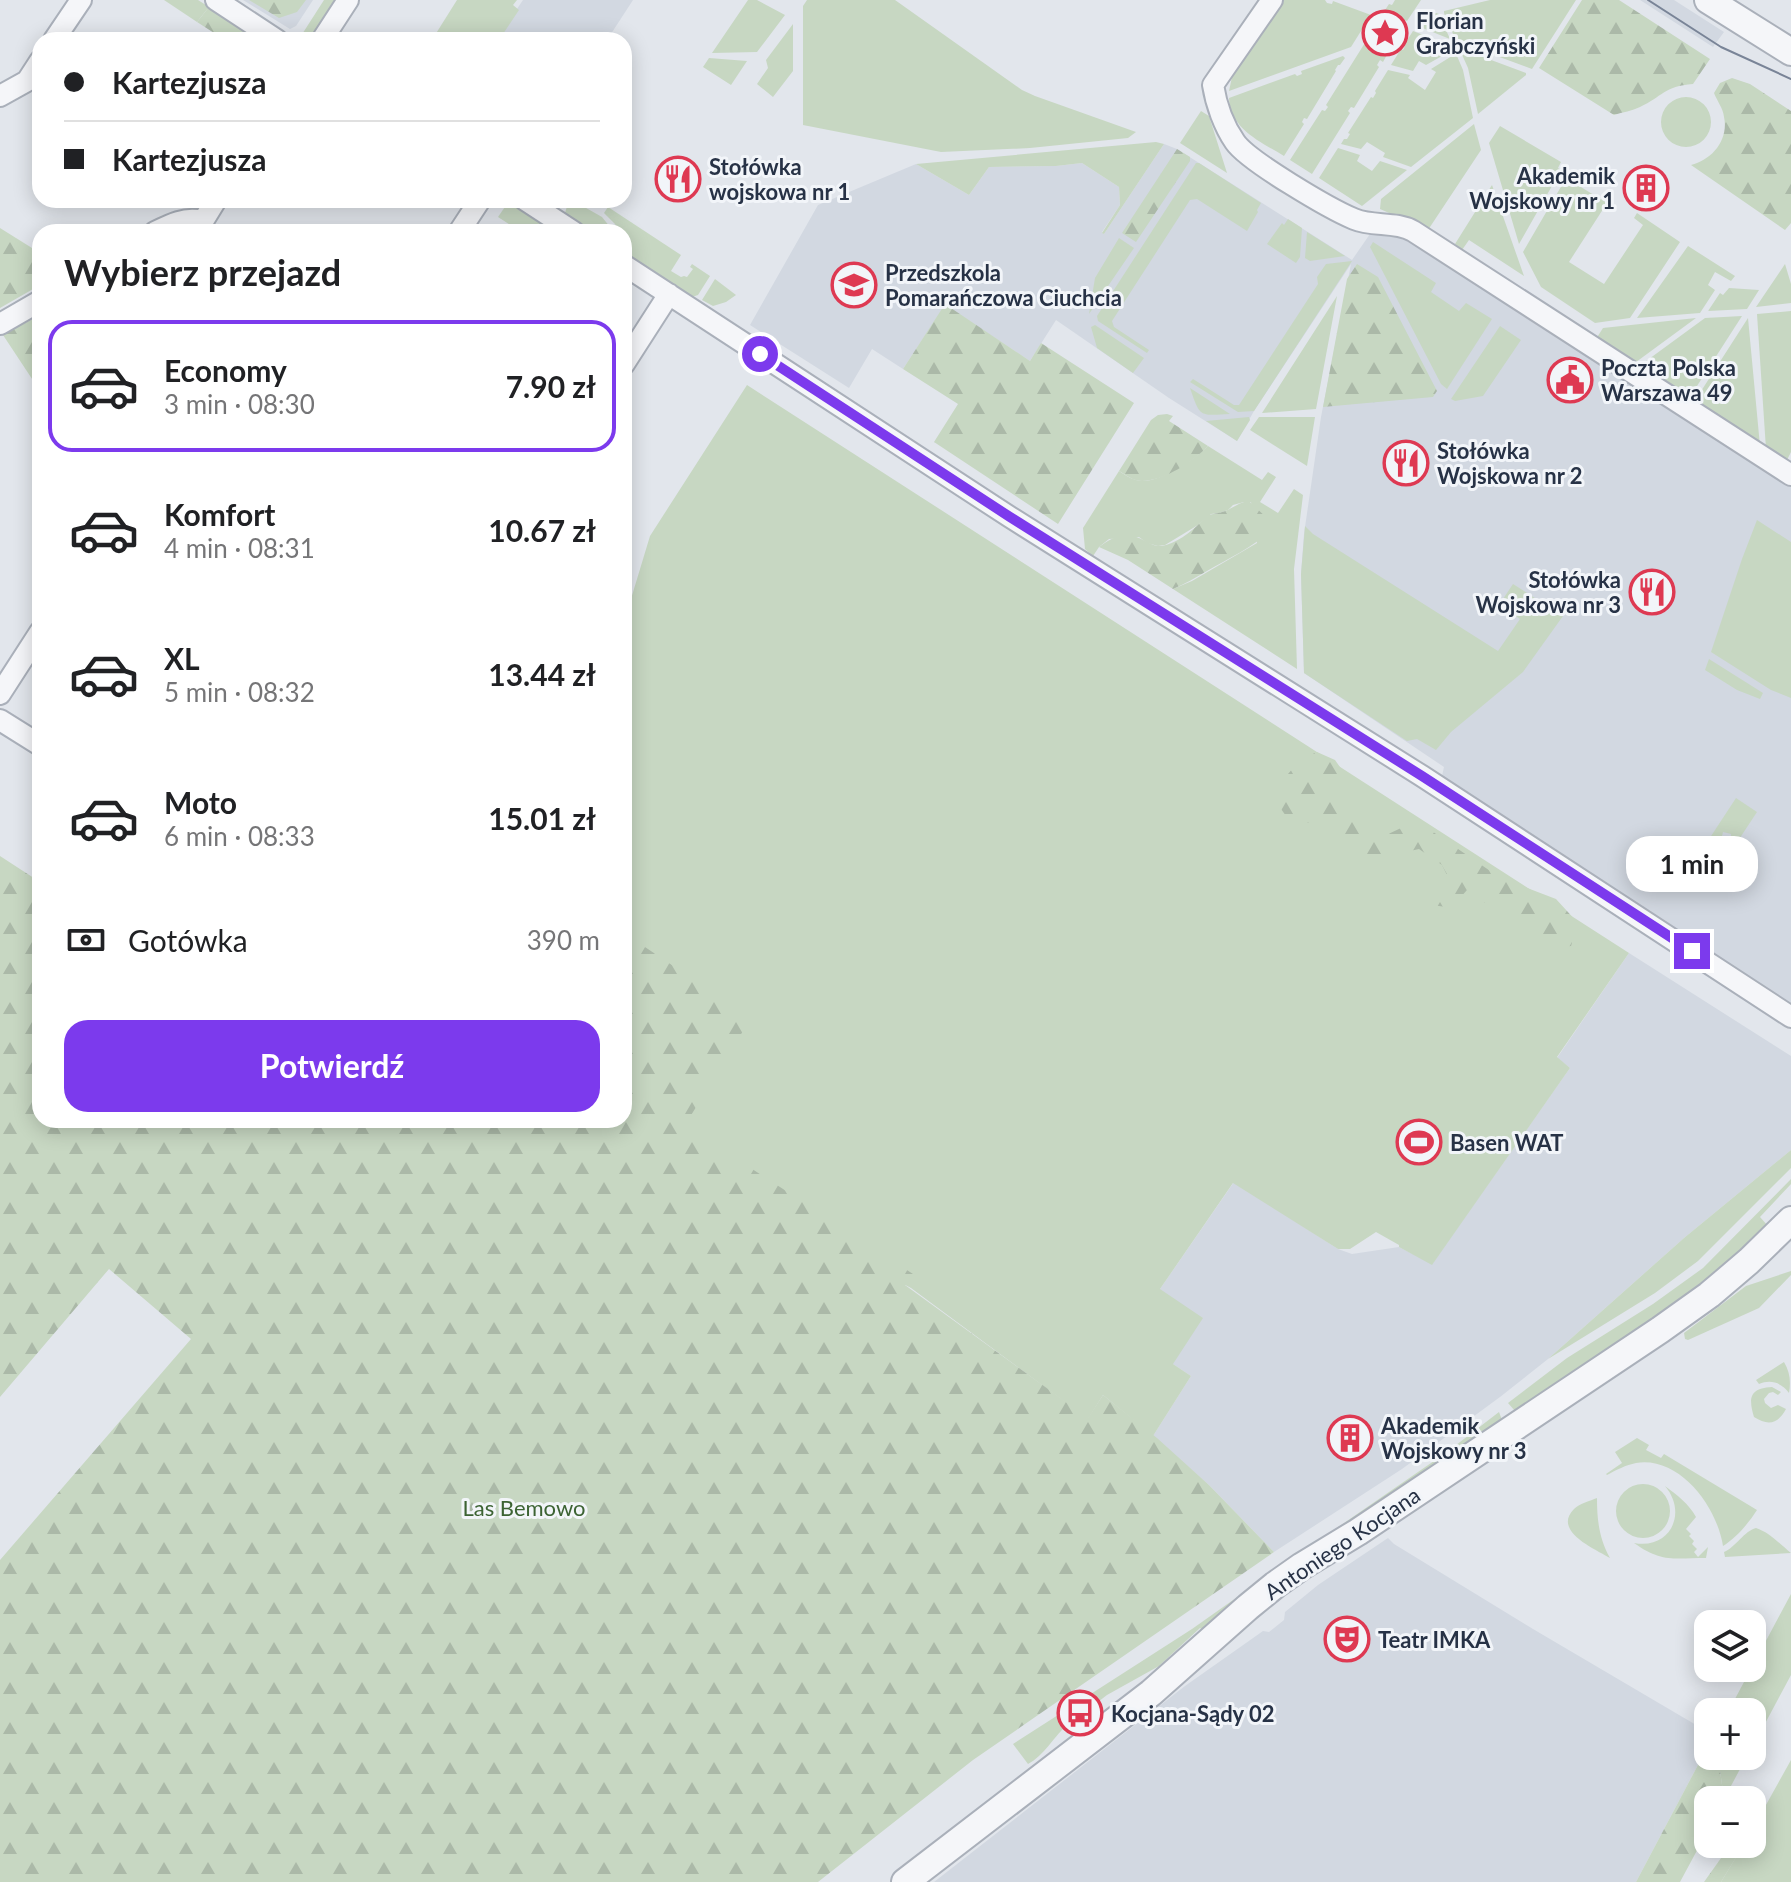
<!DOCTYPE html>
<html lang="pl">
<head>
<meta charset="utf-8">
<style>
  :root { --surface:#fff; --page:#f2f2f2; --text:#202124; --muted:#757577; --line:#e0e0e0; --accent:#7c3aed }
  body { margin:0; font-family:Lato,sans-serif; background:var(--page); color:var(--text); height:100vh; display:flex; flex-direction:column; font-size:30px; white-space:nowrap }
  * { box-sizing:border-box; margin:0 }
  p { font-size:26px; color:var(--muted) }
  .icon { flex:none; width:44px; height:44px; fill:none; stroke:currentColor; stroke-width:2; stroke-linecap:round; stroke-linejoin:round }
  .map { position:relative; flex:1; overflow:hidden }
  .drawer { position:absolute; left:32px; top:224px; width:600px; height:904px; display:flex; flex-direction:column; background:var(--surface); border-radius:24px; box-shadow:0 4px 20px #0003 }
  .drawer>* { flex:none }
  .banner { position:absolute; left:32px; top:32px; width:600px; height:176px; border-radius:24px; box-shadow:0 4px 20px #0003; display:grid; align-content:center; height:176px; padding:0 32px; background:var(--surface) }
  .fabs { position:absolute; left:1694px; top:1610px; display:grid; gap:16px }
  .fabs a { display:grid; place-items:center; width:72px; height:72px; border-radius:16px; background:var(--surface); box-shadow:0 4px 20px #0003; font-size:40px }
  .end { position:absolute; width:36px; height:36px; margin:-18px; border:10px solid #7c3aed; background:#fff; box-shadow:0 0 0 4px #fff }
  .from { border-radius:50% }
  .bubble { position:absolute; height:56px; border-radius:24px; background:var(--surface); box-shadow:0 4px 20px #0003; font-size:26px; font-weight:700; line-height:56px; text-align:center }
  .banner b { display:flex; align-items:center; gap:28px; height:76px; font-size:30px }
  .banner b+b { border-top:2px solid var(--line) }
  .banner i { width:20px; height:20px; background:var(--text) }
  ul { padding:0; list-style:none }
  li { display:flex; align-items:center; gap:24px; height:132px; margin:0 16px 12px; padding:0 16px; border:4px solid transparent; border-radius:24px }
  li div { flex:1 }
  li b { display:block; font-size:30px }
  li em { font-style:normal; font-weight:700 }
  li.on { border-color:var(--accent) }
  li>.icon { width:72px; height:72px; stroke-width:1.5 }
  h2 { padding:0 32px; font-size:36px; line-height:96px }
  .pay { display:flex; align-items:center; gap:20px; height:88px; padding:0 32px; font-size:30px }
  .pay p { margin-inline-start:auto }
  .primary-button { display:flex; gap:16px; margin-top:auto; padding:16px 32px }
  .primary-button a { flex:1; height:92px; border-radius:24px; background:var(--accent); color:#fff; font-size:32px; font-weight:700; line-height:92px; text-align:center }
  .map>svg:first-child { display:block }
</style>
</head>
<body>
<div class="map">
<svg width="1791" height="1882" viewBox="0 0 1791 1882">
  <defs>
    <pattern id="forest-firs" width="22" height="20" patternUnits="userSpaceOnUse" patternTransform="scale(2)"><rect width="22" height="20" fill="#c7d7c2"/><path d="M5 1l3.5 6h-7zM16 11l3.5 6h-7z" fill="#abb9a8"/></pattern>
  </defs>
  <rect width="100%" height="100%" fill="#e2e6ec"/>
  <path fill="#d2d8e1" d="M243,0H313L296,26L290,29Z
    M523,0H633L607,40H496Z
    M1640,0H1674L1724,32L1713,47Z
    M1164,144L1177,149L1352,260L1370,234L1401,235L1543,329L1548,321L1791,479V1004L1445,784L1442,776L1444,767L1304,673L1301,574L1304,534L1321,417L1351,264L1254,411L1237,441L1169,398L1056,320L1030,361L945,305L903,369L872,349L849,388L750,325L818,205L916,164L969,195L989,167L1056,166L1082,163L1119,187L1120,205L1102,232L1104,234Z
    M1629,953L1791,1056V1150L1684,1238L1548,1359L1500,1397L1402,1469L1274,1552L1209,1485L1153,1436L1191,1376L1173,1364L1160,1289L1234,1182L1338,1249L1352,1254L1399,1247L1432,1264L1570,1068L1557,1058Z
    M1388,1538L1394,1544L1533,1629L1708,1732V1746L1636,1882H934L1185,1686L1263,1631L1269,1632L1284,1620L1285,1612L1318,1585Z"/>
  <path fill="#c7d7c2" d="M164,0H198L209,7L197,22Z
    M324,0H336L315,33L299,39Z
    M457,0H517L513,5L519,10L499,40H444L435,35Z
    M748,0H757L785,15L757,52L712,53Z
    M807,0H895L1022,90L1035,96L1136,132L1128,138L1030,148L941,152L803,125V6Z
    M1280,0H1325L1327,3L1332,4L1333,1L1371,15L1351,47L1229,91L1232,77Z
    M1395,0H1421L1407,21L1383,13L1389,4L1392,5Z
    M1490,0H1576L1532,69L1456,41L1444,13V11Z
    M1436,13L1439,14L1450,39L1415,25L1421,17Z
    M793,24V71L773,97L757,84L768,68L766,60Z
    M1373,29C1377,38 1384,43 1394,42L1383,62L1380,60L1377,65L1379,67L1354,108L1351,107L1348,111L1350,113L1312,174L1290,160L1322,110L1325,111L1328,107L1326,105L1368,38L1370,39L1372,35L1370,33Z
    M1413,31L1452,46L1451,51L1426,65L1419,61L1413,71L1391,65L1401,49L1403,50L1405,46L1404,45Z
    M1459,48L1526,73V75L1478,114L1468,68Z
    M1343,56L1345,58L1340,65H1338L1335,70L1336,71L1307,119L1304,118L1302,122L1304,124L1284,156C1261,142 1230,129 1229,98L1295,74L1297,76L1302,74L1301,71Z
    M1452,56H1457L1463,70L1473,118L1411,167L1383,157L1385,153L1367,142L1361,149L1341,144L1344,139H1347L1350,134L1348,133L1371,97L1373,98L1376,93L1375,91L1388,70L1410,75L1408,78L1425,90L1436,72L1431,69Z
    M709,58L747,61L731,85L703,67Z
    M1661 122a25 25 0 1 1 50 0a25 25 0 1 1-50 0Z
    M1201,111L1209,116L1227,173L1180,143Z
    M1474,124L1481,150L1428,230L1380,209L1381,199Z
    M1500,126L1561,162L1558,168L1561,170L1519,244L1489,143Z
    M1156,142L1164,144L1104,234L1102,233L1120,205L1119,187L1082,163L1056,166L989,167L969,195L916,164Z
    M1338,148L1360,155L1357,161L1372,171L1380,161L1407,170L1362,206L1319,178Z
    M1196,163H1199L1261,203L1257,210L1258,212L1247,231L1197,199L1190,200L1112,321L1114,327L1149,350L1147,353L1098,321L1097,316Z
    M1569,173L1576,184L1607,203L1569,262L1604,284L1643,225L1634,218L1637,213L1680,242L1630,318L1595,323L1541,287L1523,252Z
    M1492,185L1524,276L1469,240L1462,250L1455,244Z
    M569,200H572L602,217L614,232C595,232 577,231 565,213Z
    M509,201L557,232H521L498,217Z
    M608,207L681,255L671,271L681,277L684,276L687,277L693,269L690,267L692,264L710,276L698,295L692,297L632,259L624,246V232H619L615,224L604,213Z
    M1288,219L1302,228L1300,257L1296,263L1267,244L1282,223L1284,225Z
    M1307,232L1345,256L1310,261L1305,258Z
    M1119,238L1134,248L1089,314L1095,278Z
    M1373,242L1436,283L1431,292L1459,311L1466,303L1492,319L1447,389L1441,384L1370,247Z
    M1688,246L1735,276L1731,281L1715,272L1708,285L1715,290L1700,313L1637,318Z
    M1352,261L1254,411L1238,412L1190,382L1193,379L1234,405H1239L1318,284L1317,277L1326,264Z
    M1785,264L1791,284V303L1756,307Z
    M715,279L736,295L726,302L713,306L702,300Z
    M1729,288L1759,290L1747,309L1708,311L1720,293L1723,295Z
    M1337,296L1316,409L1262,413Z
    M1791,311V452L1786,462L1766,449L1757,314Z
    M1742,316L1688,400L1638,367L1705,318Z
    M1696,318L1632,365L1596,339L1603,328Z
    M1748,318L1760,446L1697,406L1696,399Z
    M1095,325L1144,358L1133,373L1097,348L1091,327Z
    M1500,326L1521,340L1483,396L1455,401L1451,399Z
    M747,385L1629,953L1557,1057L1570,1068L1432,1265L1399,1247V1245L1376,1232L1350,1249H1338L1233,1183L1160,1289L1203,1318L1173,1364L1191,1376L1153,1436L1103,1395L1088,1419L911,1288L612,1132L624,1120V622L650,536Z
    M1190,388L1230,414C1199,416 1200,417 1190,388Z
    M1249,417L1250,420L1237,441L1206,421Z
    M1259,417H1315L1307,466L1250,430Z
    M1208,446L1262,480L1268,472L1276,477L1260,502L1278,513L1294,489L1303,495L1294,569L1297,669L1173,589L1192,581L1257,543L1251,502H1244L1233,505L1228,510L1219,513L1211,514L1198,525L1165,545L1158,546L1147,543L1139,537L1109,539L1099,547L1093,556L1085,549L1083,528L1119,471C1124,474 1129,478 1136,480C1156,486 1194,460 1208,446Z
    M1757,520L1791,542V698L1771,690L1711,652L1742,559Z
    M1305,526L1313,534L1498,651L1520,619L1499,605L1513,584L1563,616L1523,672L1451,732L1436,750L1417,739L1407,741L1304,673L1301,574Z
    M1709,659L1763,693L1760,699L1737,690L1705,670Z
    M1736,798L1757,812L1730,853L1731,834L1723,832C1717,855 1719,862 1732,882L1696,859Z
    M1791,1150V1168L1698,1261L1655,1293L1548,1359L1684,1238Z
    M1791,1179V1184L1760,1217L1768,1226L1763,1234L1685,1299L1519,1411H1515L1508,1403L1567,1358L1653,1304L1703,1268Z
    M1791,1271V1275L1759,1308L1688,1340L1685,1339L1684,1333L1746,1286Z
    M1784,1362C1790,1372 1791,1382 1789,1393C1782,1383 1771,1379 1759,1384L1756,1380Z
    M1772,1387L1781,1392L1778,1395L1773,1392L1769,1393L1764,1399L1765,1403L1771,1408L1778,1405L1786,1409C1778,1424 1768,1426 1754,1417C1749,1400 1748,1388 1772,1387Z
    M1499,1412L1502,1420L1350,1525L1302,1552L1447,1452Z
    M1637,1438L1649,1445L1646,1450L1661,1458L1664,1454L1757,1510C1748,1524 1736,1538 1723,1546C1717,1507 1680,1456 1636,1463C1626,1465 1616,1470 1607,1475L1606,1474L1622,1463L1615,1452Z
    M1616 1511a27 27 0 1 1 54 0a27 27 0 1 1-54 0Z
    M1665,1486C1677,1495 1689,1504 1696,1517L1686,1529L1691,1534L1689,1536L1694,1541L1692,1544L1697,1549L1694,1552L1698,1557L1708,1547L1706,1558C1674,1558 1662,1563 1634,1543C1670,1550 1688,1513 1665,1486Z
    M1597,1498C1597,1520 1599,1538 1610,1558C1595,1549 1552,1531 1574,1509C1580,1503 1590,1501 1597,1498Z
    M1756,1528C1769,1532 1781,1545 1791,1553L1725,1557L1724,1552C1736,1547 1744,1531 1756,1528Z
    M1274,1571L1205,1632L1200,1628L1159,1666L1107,1695L1094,1705L1085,1703L1070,1714L1069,1723C1054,1736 1044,1756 1028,1764L1013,1744L1192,1629Z
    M1791,1594V1675L1752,1748V1712H1728Z
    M1718,1756H1747L1724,1799Z
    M1791,1760V1882H1721L1744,1844H1752V1830Z"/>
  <path fill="url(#forest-firs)" d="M249,0H306L297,12L279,18Z
    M1582,0H1619L1710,59L1693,84C1664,86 1662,97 1640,107C1632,111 1623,112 1614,115L1539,68Z
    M209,7L257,40H225L197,22Z
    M1732,78L1750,84L1791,111V223L1785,230L1691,165C1712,160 1729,140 1724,117C1723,108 1717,101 1714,93L1720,83Z
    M1177,149L1190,157V161L1136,242L1122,233Z
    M0,228L40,253V285L0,308Z
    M1357,264L1378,277L1437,391L1433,397L1323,407L1347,279Z
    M945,304L1030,361L1041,343L1134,403L1058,524L934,442L958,404L903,369Z
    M40,315V391L3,335Z
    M1167,414L1173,416L1169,421L1208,446C1194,461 1164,481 1142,481C1133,481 1126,475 1119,471L1151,420L1158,415Z
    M1244,502H1250L1270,521L1271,530C1252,548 1229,558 1207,571C1195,578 1185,584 1173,589L1128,560L1099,547C1111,538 1123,531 1139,538C1147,541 1153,547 1162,546C1175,544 1191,532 1200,523C1204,520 1205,517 1209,515C1212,514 1219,513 1222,512C1230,510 1235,505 1244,502Z
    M1317,752L1335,760L1347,777L1334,801L1382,837L1401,828L1420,823L1499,877L1556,899L1578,923L1571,946L1554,948L1525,932L1467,890L1459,899L1446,907L1432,905L1425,891L1433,880L1447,875L1442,865L1419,849L1405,852L1397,861L1364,856L1350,850L1309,823L1293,821L1286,816L1279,806L1282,781L1300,760Z
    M0,856L40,882V1120H624V933L751,1018L685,1125L913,1274L905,1285L1088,1418L1103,1395L1157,1438L1209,1485L1274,1552L973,1760L818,1882H0V1560L191,1339L109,1269L0,1397Z
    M1708,1746V1756H1718L1724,1799L1708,1800V1830L1680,1882H1636Z
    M1731,1844H1740V1851L1721,1882H1704Z"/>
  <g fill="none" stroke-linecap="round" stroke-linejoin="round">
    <g stroke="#aab0ba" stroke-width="24">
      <path id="minor" d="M216,0L277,40
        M1272,0L1213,85C1216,104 1224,126 1235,142C1248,161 1330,209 1354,219C1373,227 1395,221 1413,231L1791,475
        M54,40L81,0
        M322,40L348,0
        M0,96L27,81L40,61
        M525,200L574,232
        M197,231L216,200
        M155,232C171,224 185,217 202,221
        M459,232L480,200
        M624,265L1010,517L1422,776L1791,1017
        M0,324L40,301
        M624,364L669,294
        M0,694L40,632
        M0,720L40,745"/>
    </g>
    <g stroke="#aab0ba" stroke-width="30">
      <path id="tertiary" d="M1708,0L1791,52
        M905,1882L1151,1693L1248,1607L1275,1585L1302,1566L1358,1532L1660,1330L1709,1295L1749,1261L1791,1220"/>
    </g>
    <use href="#minor" stroke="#f5f6f9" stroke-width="20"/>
    <use href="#tertiary" stroke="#f5f6f9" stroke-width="26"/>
    <path stroke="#798497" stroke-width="2" d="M1648,0L1721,47L1791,79"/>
  </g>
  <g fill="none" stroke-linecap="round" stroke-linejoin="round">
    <path stroke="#7c3aed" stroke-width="10" d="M760,354L1010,517L1422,776L1692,951"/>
  </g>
  <defs>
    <g id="sight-ring" transform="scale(2.3)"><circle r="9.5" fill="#f2f5f9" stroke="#de3952" stroke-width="1.5"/><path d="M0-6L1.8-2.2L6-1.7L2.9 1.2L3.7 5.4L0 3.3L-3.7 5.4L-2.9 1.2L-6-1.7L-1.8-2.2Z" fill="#de3952"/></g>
    <g id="restaurant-ring" transform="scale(2.3)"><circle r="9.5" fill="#f2f5f9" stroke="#de3952" stroke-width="1.5"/><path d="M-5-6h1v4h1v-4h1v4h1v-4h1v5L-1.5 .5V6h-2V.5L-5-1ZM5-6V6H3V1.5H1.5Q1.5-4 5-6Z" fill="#de3952"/></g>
    <g id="building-ring" transform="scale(2.3)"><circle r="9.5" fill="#f2f5f9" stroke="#de3952" stroke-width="1.5"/><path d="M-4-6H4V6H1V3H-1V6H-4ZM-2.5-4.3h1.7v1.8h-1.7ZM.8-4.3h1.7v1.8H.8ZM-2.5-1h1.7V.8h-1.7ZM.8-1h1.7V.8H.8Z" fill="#de3952"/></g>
    <g id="school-ring" transform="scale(2.3)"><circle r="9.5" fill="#f2f5f9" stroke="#de3952" stroke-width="1.5"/><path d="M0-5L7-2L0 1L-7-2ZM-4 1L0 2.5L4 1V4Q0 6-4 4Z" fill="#de3952"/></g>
    <g id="civic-ring" transform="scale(2.3)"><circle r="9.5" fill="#f2f5f9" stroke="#de3952" stroke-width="1.5"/><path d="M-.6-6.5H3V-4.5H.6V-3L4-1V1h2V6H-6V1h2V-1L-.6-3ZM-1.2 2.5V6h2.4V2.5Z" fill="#de3952"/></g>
    <g id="stadium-ring" transform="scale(2.3)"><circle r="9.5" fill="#f2f5f9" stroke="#de3952" stroke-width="1.5"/><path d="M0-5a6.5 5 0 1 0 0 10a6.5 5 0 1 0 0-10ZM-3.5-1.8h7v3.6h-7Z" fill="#de3952"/></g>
    <g id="theatre-ring" transform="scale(2.3)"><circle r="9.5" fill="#f2f5f9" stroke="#de3952" stroke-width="1.5"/><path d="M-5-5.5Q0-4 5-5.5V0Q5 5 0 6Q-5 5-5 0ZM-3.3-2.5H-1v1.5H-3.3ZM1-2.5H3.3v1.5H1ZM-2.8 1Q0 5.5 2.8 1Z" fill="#de3952"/></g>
    <g id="bus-ring" transform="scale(2.3)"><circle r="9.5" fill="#f2f5f9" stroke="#de3952" stroke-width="1.5"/><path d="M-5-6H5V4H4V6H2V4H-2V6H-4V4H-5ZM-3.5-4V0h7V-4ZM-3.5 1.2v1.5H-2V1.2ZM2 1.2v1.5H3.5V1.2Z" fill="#de3952"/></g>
  </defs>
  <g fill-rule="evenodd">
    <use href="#sight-ring" x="1385" y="33"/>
    <use href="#restaurant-ring" x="678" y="179"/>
    <use href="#building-ring" x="1646" y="188"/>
    <use href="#school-ring" x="854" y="285"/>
    <use href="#civic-ring" x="1570" y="380"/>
    <use href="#restaurant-ring" x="1406" y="463"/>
    <use href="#restaurant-ring" x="1652" y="592"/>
    <use href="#stadium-ring" x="1419" y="1142"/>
    <use href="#building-ring" x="1350" y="1438"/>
    <use href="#theatre-ring" x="1347" y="1639"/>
    <use href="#bus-ring" x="1080" y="1713"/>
  </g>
  <g text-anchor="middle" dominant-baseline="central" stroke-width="6" stroke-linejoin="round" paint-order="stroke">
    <g font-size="22" font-weight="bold" fill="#273246" stroke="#f2f5f9" text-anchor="start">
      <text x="1416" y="20">Florian<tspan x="1416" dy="25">Grabczyński</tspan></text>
      <text x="709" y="166">Stołówka<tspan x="709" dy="25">wojskowa nr 1</tspan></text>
      <text x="1615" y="175" text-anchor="end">Akademik<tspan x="1615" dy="25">Wojskowy nr 1</tspan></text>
      <text x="885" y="272">Przedszkola<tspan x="885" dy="25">Pomarańczowa Ciuchcia</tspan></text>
      <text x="1601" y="367">Poczta Polska<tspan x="1601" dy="25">Warszawa 49</tspan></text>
      <text x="1437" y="450">Stołówka<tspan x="1437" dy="25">Wojskowa nr 2</tspan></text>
      <text x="1621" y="579" text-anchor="end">Stołówka<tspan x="1621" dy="25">Wojskowa nr 3</tspan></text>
      <text x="1450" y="1142">Basen WAT</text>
      <text x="1381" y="1425">Akademik<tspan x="1381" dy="25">Wojskowy nr 3</tspan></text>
      <text x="1378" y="1639">Teatr IMKA</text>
      <text x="1111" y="1713">Kocjana-Sądy 02</text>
    </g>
    <g font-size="22" fill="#3c6333" stroke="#f2f5f9">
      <text x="524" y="1507">Las Bemowo</text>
    </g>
    <g font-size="22" fill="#273246" stroke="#f2f5f9">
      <text transform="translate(1342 1543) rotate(-34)">Antoniego Kocjana</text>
    </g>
  </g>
</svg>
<div class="fabs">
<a><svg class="icon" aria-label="layers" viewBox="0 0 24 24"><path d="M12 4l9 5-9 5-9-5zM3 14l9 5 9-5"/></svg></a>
<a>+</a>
<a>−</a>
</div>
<i class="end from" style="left:760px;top:354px"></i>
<i class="end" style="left:1692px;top:951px"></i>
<div class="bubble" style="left:1626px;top:836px;width:132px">1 min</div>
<div class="banner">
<b><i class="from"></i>Kartezjusza</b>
<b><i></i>Kartezjusza</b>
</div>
<section class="drawer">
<h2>Wybierz przejazd</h2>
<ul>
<li class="on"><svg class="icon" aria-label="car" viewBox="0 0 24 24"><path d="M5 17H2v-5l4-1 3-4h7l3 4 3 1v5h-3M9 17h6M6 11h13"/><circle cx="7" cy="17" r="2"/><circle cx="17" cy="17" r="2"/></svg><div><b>Economy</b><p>3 min · 08:30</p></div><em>7.90 zł</em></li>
<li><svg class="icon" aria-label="car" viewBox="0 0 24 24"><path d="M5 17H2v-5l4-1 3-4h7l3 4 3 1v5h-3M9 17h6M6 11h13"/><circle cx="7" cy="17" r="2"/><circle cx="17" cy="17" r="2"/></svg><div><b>Komfort</b><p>4 min · 08:31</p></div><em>10.67 zł</em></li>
<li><svg class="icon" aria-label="car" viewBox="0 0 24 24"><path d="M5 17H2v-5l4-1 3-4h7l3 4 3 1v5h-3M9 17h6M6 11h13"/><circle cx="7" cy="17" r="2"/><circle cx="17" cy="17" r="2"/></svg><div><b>XL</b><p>5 min · 08:32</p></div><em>13.44 zł</em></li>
<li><svg class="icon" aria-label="car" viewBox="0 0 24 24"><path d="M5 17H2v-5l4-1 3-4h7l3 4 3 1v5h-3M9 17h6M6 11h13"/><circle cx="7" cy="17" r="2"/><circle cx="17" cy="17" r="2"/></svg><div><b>Moto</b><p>6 min · 08:33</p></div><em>15.01 zł</em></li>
</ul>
<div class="pay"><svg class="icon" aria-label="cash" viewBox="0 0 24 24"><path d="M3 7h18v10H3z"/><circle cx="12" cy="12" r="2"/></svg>Gotówka<p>390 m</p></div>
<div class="primary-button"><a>Potwierdź</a></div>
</section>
</div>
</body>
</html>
